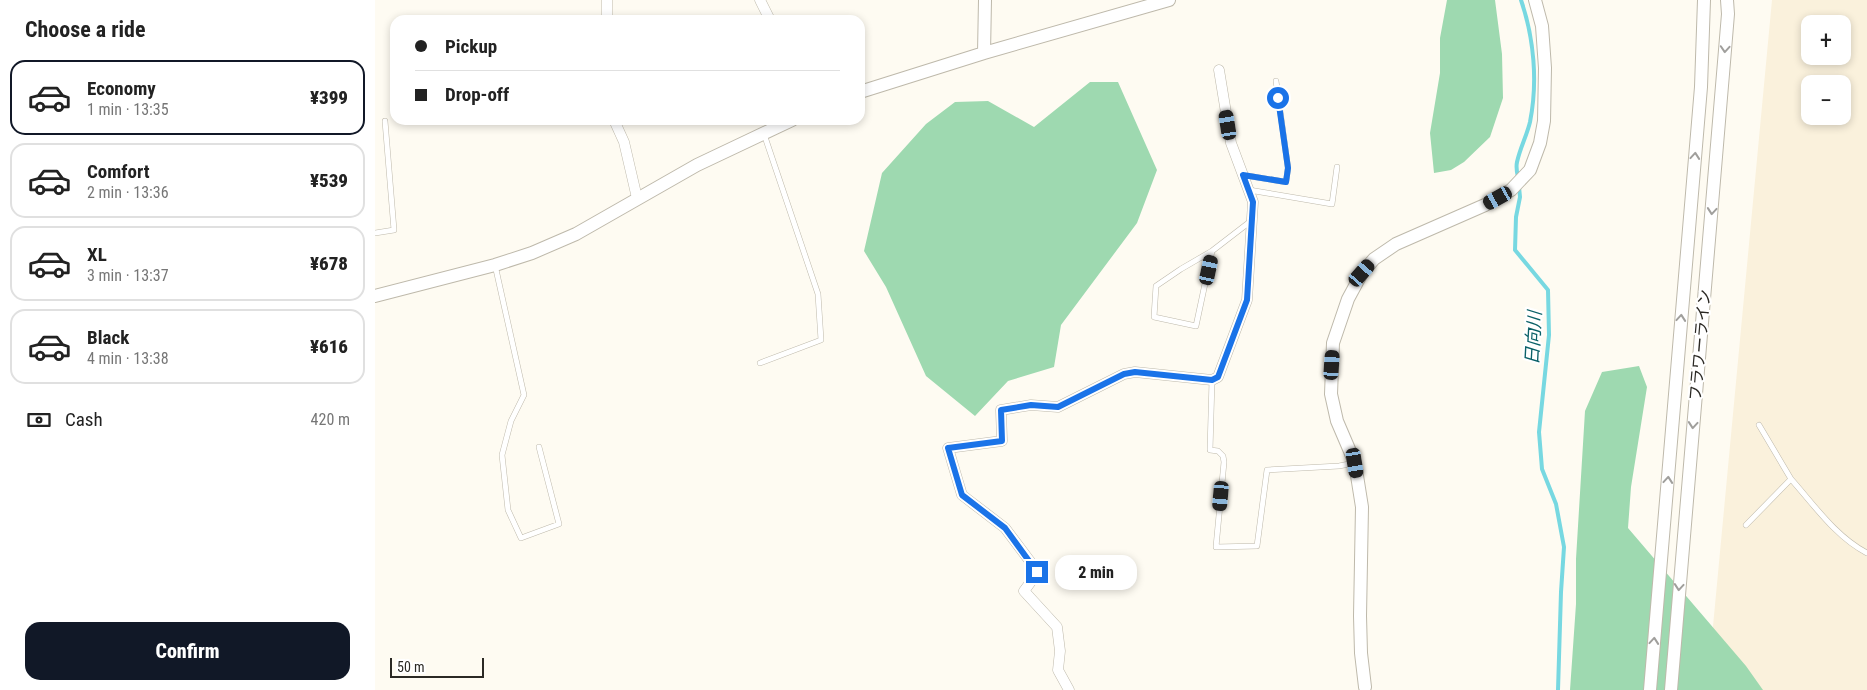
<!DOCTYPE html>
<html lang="en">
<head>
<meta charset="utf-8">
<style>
  :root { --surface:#fff; --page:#f2f2f2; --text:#222; --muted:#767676; --line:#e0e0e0; --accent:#111827 }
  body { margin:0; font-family:"Roboto Condensed","Noto Sans JP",sans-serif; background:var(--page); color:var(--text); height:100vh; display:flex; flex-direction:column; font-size:19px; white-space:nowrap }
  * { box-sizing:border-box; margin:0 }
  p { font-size:16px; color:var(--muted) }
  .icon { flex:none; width:28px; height:28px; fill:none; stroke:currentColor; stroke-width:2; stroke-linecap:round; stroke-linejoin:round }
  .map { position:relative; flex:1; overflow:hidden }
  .details { display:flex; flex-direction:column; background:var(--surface); width:375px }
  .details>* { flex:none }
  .top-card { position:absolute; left:15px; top:15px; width:475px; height:110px; border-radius:15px; box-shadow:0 2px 8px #0003; display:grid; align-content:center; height:110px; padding:0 25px; background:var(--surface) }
  .buttons { position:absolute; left:1426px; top:15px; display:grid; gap:10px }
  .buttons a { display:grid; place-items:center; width:50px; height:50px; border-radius:10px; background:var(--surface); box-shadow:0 2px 8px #0003; font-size:25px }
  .scale { position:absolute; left:15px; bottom:12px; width:94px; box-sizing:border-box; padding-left:5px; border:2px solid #2b2924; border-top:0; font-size:14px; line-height:18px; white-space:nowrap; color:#2b2924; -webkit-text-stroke:4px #fff; paint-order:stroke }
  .end { position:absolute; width:22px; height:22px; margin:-11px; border:6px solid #1a73e8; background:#fff; box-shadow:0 0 0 2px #fff }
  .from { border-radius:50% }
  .bubble { position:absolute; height:35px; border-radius:15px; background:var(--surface); box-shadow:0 2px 8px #0003; font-size:16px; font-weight:800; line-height:35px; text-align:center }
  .car { position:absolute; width:15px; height:30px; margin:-15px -8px; border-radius:6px; box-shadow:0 0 4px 1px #0007; background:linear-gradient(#222 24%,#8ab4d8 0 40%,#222 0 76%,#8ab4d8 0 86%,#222 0) }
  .top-card b { display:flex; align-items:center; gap:18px; height:48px; font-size:19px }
  .top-card b+b { border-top:1px solid var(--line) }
  .top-card i { width:12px; height:12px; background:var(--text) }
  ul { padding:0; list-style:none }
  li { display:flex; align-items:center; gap:15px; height:75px; margin:0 10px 8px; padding:0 15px; border:2px solid var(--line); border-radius:15px }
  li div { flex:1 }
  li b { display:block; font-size:19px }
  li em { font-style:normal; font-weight:800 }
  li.current { border-color:var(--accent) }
  li>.icon { width:45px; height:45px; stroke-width:1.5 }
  h2 { padding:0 25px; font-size:22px; line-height:60px }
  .pay { display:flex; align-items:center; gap:12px; height:55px; padding:0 25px; font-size:19px }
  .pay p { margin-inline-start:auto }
  .action { display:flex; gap:10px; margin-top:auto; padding:10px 25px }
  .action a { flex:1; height:58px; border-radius:15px; background:var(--accent); color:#fff; font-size:20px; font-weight:800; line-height:58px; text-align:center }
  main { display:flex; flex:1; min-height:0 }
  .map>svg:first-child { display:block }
</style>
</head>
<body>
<main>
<section class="details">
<h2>Choose a ride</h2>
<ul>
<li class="current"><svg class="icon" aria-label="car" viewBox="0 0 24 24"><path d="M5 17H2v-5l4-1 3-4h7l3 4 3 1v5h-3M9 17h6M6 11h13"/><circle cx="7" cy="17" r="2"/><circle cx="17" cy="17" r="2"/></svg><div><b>Economy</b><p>1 min · 13:35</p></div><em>¥399</em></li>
<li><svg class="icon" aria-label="car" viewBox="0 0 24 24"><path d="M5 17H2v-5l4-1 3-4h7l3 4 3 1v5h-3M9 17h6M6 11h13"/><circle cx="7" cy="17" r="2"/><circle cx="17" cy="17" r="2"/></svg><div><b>Comfort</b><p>2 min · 13:36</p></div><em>¥539</em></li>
<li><svg class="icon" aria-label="car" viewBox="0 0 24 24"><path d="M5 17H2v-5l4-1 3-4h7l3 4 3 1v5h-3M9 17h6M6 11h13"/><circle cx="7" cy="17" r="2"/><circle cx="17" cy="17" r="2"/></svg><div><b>XL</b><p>3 min · 13:37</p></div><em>¥678</em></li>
<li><svg class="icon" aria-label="car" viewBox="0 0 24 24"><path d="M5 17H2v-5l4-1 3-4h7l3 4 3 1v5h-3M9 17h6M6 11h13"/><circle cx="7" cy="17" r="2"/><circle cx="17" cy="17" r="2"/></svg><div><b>Black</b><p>4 min · 13:38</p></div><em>¥616</em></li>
</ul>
<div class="pay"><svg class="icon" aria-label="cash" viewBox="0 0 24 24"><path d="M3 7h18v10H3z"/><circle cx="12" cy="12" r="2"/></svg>Cash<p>420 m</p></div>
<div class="action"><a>Confirm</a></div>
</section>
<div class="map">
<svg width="1492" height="690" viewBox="0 0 1492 690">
  <rect width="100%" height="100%" fill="#fefbf2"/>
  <path fill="#faf1dc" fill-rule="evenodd" d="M1397,0H1492V690H1332ZM1435,24H1468V56H1435ZM1435,84H1468V116H1435Z"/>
  <path fill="#9ed9b0" d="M1072,0H1120L1127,54L1128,98L1115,137L1089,162L1076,170L1059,173L1055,133L1065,73V38Z
    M715,82H743L782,170L762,223L686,325L679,367L633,381L600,416L551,376L511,287L489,251L507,173L551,124L580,102L613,101L659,127Z
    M1264,366L1272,387L1256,487L1253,528L1371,666L1388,690H1195L1201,604V559L1210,411L1227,372Z"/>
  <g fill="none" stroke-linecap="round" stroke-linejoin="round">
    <path stroke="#77d8e1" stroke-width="4" d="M1143,177C1142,173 1141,167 1142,162C1145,148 1152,135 1155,122C1163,82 1159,38 1146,0
      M1144,187L1145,197L1141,217L1140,250L1173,290L1174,335L1164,432L1167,469L1181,504L1189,547L1186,592L1183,690"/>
    <g stroke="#beb9ab" stroke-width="6">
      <path id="service" d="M868,175L911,182L913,168L901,81
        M874,190L957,204L962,167
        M0,233L19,230L10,121
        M837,251L821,326L779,317L781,286L806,269L837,251L876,221
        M120,265L149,395L136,421L127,455L133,510L146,538L184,524L164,447
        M385,363L446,340L443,294L389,134
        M837,380L835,450L843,451L848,456L849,462L841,547L882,546L892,470L964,466L979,463
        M1416,479C1439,505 1461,537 1492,553
        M1371,525L1416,479L1384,425"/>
    </g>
    <g stroke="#beb9ab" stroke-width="11">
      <path id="minor" d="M232,0V20
        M385,0L395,20
        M239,120L249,142L262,198
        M694,690L683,670L685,651L682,627L649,591L663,572L630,528L587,495L573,448L627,441L626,410L656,405L683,407L749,374L760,372L837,380L843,377L872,300L878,202L856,143L844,70"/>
    </g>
    <g stroke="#beb9ab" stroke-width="14">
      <path id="tertiary" d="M609,53L610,0
        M485,92L609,53L794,0
        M0,296L120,265L157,253L201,234L322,165L417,120
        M990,687L986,653L985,616L987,507L980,463L962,421L956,394L958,343L973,299L987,273L999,259L1021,244L1110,205L1136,190L1155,170L1165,143L1169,121L1170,68L1167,26L1160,0
        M1275,690L1326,87L1329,0
        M1296,690L1349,62L1353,14L1352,0"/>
    </g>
    <use href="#service" stroke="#fff" stroke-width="5"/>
    <use href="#minor" stroke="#fff" stroke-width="10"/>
    <use href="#tertiary" stroke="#fff" stroke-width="12"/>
  </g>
  <defs><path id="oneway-chevron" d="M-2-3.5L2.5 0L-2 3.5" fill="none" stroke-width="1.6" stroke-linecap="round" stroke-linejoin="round" transform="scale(1.25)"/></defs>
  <g stroke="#a09f9c">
    <use href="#oneway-chevron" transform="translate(1350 49) rotate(94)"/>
    <use href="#oneway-chevron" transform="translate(1320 156) rotate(-85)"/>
    <use href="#oneway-chevron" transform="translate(1337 211) rotate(95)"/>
    <use href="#oneway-chevron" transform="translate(1306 318) rotate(-85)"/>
    <use href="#oneway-chevron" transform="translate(1318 425) rotate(95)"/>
    <use href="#oneway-chevron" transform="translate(1293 480) rotate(-85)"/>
    <use href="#oneway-chevron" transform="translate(1304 587) rotate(95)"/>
    <use href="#oneway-chevron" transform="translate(1279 641) rotate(-85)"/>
  </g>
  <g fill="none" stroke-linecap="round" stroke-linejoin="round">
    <path stroke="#1a73e8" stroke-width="6" d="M662,572L630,528L587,495L573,448L627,441L626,410L656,405L683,407L749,374L760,372L837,380L843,377L872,300L878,202L868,175L911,182L913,168L903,98"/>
  </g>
  <g text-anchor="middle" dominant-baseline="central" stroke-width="4.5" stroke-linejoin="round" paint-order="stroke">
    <g font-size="16" fill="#2b2924" stroke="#fff">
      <text transform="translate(1325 345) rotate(-85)">フラワーライン</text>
    </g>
    <g font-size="18" font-style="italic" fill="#0b6168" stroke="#fff">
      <text transform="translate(1158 338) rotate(-87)">日向川</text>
    </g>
  </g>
</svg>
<div class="buttons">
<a>+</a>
<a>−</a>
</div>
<div class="scale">50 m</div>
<i class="end from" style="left:903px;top:98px"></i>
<i class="end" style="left:662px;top:572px"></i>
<div class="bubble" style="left:680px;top:555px;width:82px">2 min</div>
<i class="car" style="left:853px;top:125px;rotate:351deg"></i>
<i class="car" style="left:1123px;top:198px;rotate:241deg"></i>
<i class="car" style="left:834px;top:270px;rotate:12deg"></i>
<i class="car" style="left:987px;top:273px;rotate:41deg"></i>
<i class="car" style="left:957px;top:365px;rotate:4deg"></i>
<i class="car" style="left:980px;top:463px;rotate:171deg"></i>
<i class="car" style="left:846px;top:496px;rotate:185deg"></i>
<div class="top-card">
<b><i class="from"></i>Pickup</b>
<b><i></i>Drop-off</b>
</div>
</div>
</main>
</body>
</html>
